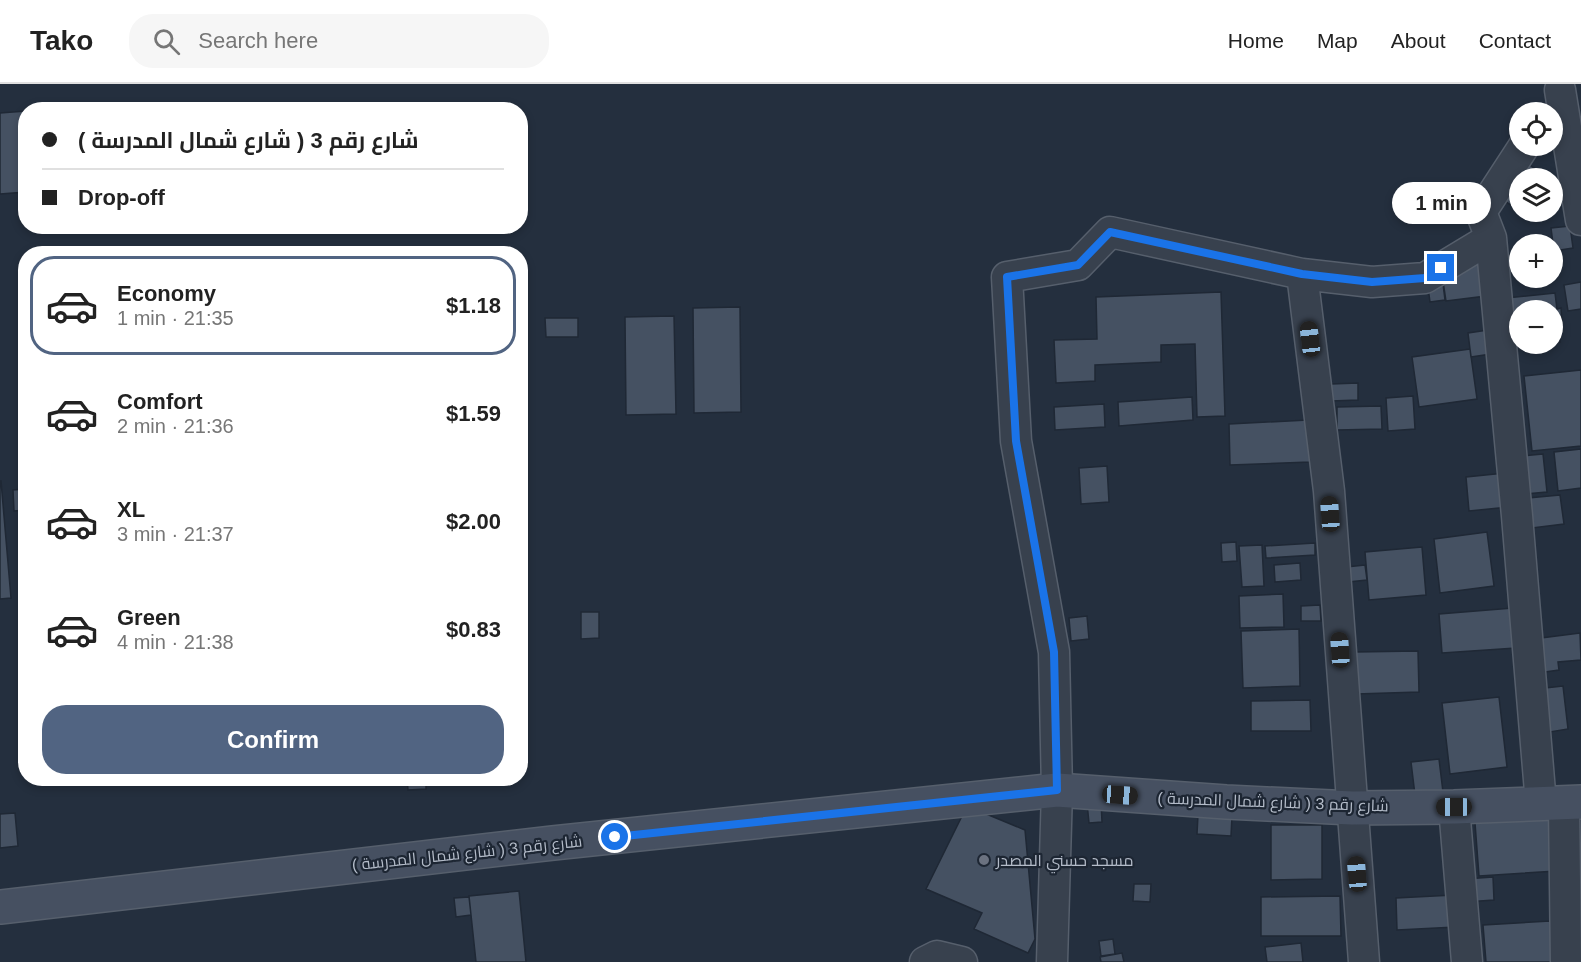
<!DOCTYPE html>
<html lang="en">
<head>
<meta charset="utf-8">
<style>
  :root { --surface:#fff; --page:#f6f6f6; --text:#222; --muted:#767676; --line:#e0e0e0; --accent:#516482 }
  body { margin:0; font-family:Arial,Cairo,sans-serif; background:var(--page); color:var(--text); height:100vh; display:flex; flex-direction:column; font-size:22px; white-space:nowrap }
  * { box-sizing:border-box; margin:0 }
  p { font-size:20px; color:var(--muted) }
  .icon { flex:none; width:33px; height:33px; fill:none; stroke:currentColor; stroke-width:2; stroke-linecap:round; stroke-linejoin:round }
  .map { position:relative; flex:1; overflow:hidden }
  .sheet { position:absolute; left:18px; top:162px; width:510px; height:540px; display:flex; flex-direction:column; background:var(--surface); border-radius:24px; box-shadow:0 3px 9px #0003 }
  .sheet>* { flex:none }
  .hud { position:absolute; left:18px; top:18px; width:510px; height:132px; border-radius:24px; box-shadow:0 3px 9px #0003; display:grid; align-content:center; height:132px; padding:0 24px; background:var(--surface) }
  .tools { position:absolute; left:1509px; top:18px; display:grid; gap:12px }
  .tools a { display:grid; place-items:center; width:54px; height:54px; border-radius:50%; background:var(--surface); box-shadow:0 3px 9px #0003; font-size:30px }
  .end { position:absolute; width:27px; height:27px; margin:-14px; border:8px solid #1a73e8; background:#fff; box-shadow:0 0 0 3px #fff }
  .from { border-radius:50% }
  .bubble { position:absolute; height:42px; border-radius:21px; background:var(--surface); box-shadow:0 3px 9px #0003; font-size:20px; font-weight:700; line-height:42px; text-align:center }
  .car { position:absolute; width:18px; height:36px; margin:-18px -9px; border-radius:8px; box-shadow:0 0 4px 2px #0007; background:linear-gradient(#222 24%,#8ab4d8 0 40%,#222 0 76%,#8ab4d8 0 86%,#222 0) }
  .hud b { display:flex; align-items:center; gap:21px; height:57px; font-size:22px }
  .hud b+b { border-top:2px solid var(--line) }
  .hud i { width:15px; height:15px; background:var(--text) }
  ul { padding:10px 0 0; list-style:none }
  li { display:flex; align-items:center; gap:18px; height:99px; margin:0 12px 9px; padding:0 12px; border:3px solid transparent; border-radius:24px }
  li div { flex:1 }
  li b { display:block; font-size:22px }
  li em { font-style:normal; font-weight:700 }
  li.selected { border-color:var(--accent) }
  li>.icon { width:54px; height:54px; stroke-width:1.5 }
  .primary-button { display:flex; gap:12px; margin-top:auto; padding:12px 24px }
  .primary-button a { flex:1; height:69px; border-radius:24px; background:var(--accent); color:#fff; font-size:24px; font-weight:700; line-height:69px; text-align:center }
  header { display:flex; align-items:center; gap:36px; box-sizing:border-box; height:84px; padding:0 30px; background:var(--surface); border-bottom:2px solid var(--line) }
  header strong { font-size:28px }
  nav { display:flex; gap:33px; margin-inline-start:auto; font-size:21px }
  .search { width:420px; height:54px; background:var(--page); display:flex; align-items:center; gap:15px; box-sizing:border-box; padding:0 21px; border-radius:24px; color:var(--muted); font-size:22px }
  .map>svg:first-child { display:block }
</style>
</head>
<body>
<header>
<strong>Tako</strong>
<div class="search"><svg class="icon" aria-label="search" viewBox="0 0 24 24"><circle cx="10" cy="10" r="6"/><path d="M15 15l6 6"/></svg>Search here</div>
<nav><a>Home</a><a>Map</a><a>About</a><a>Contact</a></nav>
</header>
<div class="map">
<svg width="1581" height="878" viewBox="0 0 1581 878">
  <rect width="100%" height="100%" fill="#242f3e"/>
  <path fill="#455162" stroke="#1f2835" stroke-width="1.5" d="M26,27V108L0,110V29Z
    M1528,80L1550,94H1520V127L1503,116Z
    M1570,142L1573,164L1554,167L1551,144Z
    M1481,174L1486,212L1446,217L1443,197Z
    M1581,198V225L1568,227L1564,201Z
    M1443,200L1445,216L1430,218L1428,203Z
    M1221,208L1225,332L1197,333L1195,260L1161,261V278L1095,281V297L1056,299L1054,256L1097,255L1096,213Z
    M1555,209L1557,225L1561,224L1562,239L1558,240L1560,258L1552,259V226H1520V260H1543L1511,263L1506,214Z
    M740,223L741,328L694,329L693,224Z
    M674,232L676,330L626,331L625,233Z
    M545,234H578V253H546Z
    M1488,246L1491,270L1471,273L1468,249Z
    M1470,265L1477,315L1419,323L1412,273Z
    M1581,286V362L1532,367L1524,292Z
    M1358,299V316L1331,317V300Z
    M1413,312L1415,345L1388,347L1386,314Z
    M1192,313L1193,336L1119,342L1118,318Z
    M1104,320L1105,343L1055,346L1054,323Z
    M1381,322L1382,345L1337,346V323Z
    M1308,336L1310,378L1230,381L1229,340Z
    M1581,365V404L1558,407L1554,368Z
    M1543,370L1547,408L1525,410L1521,372Z
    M1107,382L1109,418L1081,420L1079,384Z
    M1505,389L1509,423L1469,427L1466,393Z
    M0,397H1L11,514L0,515Z
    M24,405L25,426L14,427L13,406Z
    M1560,411L1564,440L1532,444L1528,414Z
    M1487,448L1494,502L1440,509L1434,455Z
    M1236,458L1237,477L1222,478L1221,459Z
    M1315,459V471L1266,474L1265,462Z
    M1262,461L1264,502L1242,503L1239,462Z
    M1422,463L1426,511L1369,516L1365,468Z
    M1300,479L1301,496L1275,498L1274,481Z
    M1365,481L1367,496L1348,498L1346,483Z
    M1283,510L1284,543L1240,544L1239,512Z
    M1320,521L1321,537H1301V522Z
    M1513,524L1516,564L1442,569L1439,530Z
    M581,528H599V554L581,555Z
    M1087,532L1089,555L1071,557L1069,534Z
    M1299,545L1300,602L1243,604L1241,547Z
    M1580,549L1581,576L1558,578L1559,586L1545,588L1541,554Z
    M1418,567L1419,608L1356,610L1355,568Z
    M1563,602L1568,645L1550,648L1545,604Z
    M1499,613L1507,683L1450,690L1442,619Z
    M1310,616L1311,647H1251V617Z
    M1439,675L1443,708L1415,711L1411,678Z
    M407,694H426V705L408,706Z
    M1101,718L1102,738L1089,739L1087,719Z
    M967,722L1025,746L1035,855L1028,869L974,845L982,829L926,805Z
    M15,729L18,762L0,764V730Z
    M1198,731L1232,732L1231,752L1197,750Z
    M1553,733L1557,787L1479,792L1475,739Z
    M1271,741H1322V795L1271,796Z
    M1493,793L1494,816L1466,818L1465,795Z
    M1134,800H1151L1150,818L1133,817Z
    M519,807L526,878H476L469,812Z
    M1454,811L1456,843L1397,846L1396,814Z
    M1340,812L1341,852H1261V813Z
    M469,813L471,831L456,833L454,814Z
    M1550,837L1553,878H1486L1483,841Z
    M1113,855L1115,870L1101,872L1099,857Z
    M1301,859L1303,878H1267L1265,863Z
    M1122,869L1124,878H1101L1100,873Z"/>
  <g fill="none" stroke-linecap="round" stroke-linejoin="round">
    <g stroke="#565f6c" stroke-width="33">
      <path id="street" d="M1560,6L1581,136
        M1491,154L1517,432L1541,720
        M1302,190L1329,407L1364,878
        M1564,719L1566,878
        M1454,723L1467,878
        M925,878L937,872L962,878
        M1052,878L1057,706L1054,568L1016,357L1007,193L1078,181L1110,148L1302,190L1372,198L1425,194L1491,154L1481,128L1524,62"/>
    </g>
    <g stroke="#565f6c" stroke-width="36">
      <path id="secondary" d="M0,823L553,759L1057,706L1226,718L1352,724L1454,723L1581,718"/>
    </g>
    <use href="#street" stroke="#38414e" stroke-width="30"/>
    <use href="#secondary" stroke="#465061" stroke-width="33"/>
  </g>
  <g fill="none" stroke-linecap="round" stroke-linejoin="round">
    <path stroke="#1a73e8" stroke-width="8" d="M615,753L1057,706L1054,568L1016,357L1007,193L1078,181L1110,148L1302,190L1372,198L1425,194L1441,184"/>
  </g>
  <circle fill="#6b7280" stroke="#1d2633" stroke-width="2" cx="984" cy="776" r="6"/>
  <g text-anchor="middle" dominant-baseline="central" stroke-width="4.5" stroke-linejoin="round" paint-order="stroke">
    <g font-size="16" fill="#b4bcc9" stroke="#1d2633">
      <text transform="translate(1273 718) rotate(2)">شارع رقم 3 ( شارع شمال المدرسة )</text>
      <text transform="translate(467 769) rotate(-6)">شارع رقم 3 ( شارع شمال المدرسة )</text>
    </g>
    <g font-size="16" fill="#b4bcc9" stroke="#1d2633" text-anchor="start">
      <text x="996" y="776">مسجد حسني المصدر</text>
    </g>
  </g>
</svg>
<div class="tools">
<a><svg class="icon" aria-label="locate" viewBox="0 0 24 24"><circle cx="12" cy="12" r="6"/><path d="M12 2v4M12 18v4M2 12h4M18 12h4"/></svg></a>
<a><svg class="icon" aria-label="layers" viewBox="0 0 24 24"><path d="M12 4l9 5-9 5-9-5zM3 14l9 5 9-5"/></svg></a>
<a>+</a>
<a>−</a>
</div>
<i class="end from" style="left:615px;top:753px"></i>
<i class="end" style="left:1441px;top:184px"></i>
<div class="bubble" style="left:1392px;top:98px;width:99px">1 min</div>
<i class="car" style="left:1310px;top:255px;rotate:353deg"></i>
<i class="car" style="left:1330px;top:430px;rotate:356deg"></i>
<i class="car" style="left:1340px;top:566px;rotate:356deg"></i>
<i class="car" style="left:1120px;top:711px;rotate:94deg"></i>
<i class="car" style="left:1454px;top:723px;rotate:270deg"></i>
<i class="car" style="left:1357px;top:790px;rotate:355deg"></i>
<div class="hud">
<b><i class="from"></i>شارع رقم 3 ( شارع شمال المدرسة )</b>
<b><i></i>Drop-off</b>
</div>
<section class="sheet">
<ul>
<li class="selected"><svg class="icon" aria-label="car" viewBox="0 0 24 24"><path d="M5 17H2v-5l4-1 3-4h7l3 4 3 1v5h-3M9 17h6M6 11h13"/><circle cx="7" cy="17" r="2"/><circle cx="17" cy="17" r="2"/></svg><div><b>Economy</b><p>1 min · 21:35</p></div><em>$1.18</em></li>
<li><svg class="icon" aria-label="car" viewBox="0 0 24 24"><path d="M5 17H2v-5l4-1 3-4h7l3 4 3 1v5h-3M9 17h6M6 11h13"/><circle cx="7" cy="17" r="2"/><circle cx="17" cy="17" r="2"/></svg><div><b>Comfort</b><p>2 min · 21:36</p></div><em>$1.59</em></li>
<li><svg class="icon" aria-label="car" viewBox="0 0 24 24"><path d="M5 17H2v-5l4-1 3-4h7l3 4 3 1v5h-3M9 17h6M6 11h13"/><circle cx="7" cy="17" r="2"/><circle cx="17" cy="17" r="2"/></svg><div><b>XL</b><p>3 min · 21:37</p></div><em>$2.00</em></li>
<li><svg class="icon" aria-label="car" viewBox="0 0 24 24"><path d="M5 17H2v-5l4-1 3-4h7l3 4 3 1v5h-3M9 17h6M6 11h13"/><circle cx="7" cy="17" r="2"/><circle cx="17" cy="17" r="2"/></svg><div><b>Green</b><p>4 min · 21:38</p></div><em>$0.83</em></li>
</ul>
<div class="primary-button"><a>Confirm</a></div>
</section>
</div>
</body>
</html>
